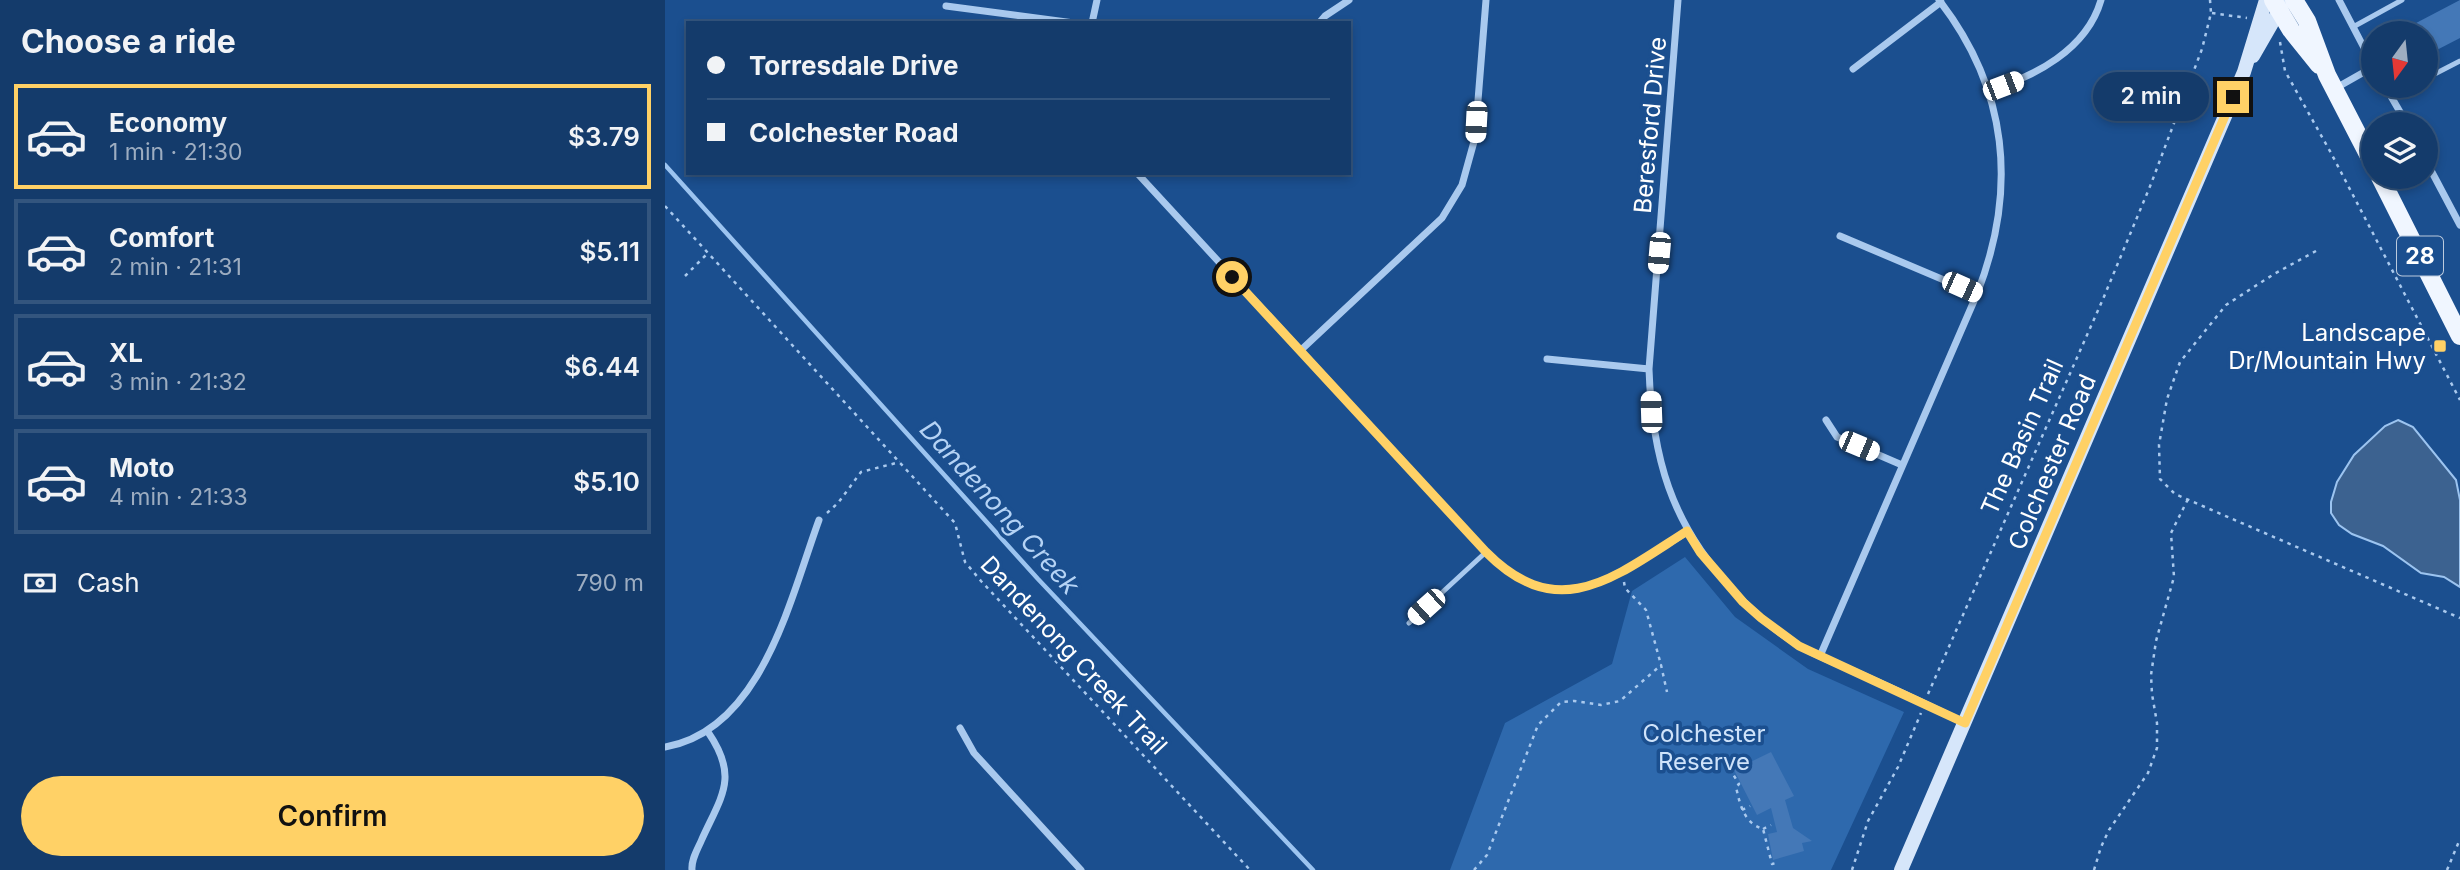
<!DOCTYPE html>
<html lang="en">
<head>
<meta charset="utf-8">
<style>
  :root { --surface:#143b6b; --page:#214673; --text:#f1f3f6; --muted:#9dadc1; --line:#33557e; --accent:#ffd166 }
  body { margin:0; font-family:Inter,sans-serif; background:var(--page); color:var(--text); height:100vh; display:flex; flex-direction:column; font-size:26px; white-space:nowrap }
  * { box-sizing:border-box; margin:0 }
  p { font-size:23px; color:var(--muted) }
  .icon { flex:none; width:38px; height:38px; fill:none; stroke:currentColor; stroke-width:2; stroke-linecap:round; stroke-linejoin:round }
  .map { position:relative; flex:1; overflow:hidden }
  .details { display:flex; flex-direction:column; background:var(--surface); width:665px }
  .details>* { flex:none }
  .guide { position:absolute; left:21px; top:21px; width:665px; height:154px; border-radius:0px; box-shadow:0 4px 10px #0003,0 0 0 2px var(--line); display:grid; align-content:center; height:154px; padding:0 21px; background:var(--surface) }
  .needle { width:46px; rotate:195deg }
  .fabs { position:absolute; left:1696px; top:21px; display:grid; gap:14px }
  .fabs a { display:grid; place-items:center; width:77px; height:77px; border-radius:50%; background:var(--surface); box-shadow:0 4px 10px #0003,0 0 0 2px var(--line); font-size:35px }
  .end { position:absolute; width:32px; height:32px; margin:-16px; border:9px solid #ffd166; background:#111; box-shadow:0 0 0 4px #111 }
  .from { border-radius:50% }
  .bubble { position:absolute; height:49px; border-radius:24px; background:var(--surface); box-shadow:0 4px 10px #0003,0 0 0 2px var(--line); font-size:23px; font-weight:600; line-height:49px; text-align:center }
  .car { position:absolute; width:21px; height:42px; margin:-21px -10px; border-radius:9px; box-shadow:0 0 5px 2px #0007; background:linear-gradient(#fff 24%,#345 0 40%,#fff 0 76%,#345 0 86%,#fff 0) }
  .guide b { display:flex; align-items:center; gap:24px; height:66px; font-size:26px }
  .guide b+b { border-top:2px solid var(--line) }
  .guide i { width:18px; height:18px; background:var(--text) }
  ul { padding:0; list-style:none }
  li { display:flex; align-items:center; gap:21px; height:105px; margin:0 14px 10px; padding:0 7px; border:4px solid var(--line); border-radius:0px }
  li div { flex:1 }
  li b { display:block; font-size:26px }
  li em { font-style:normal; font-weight:600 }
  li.current { border-color:var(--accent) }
  li>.icon { width:63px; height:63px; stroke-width:1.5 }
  h2 { padding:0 21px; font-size:32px; line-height:84px }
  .pay { display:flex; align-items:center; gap:18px; height:77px; padding:0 21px; font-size:26px }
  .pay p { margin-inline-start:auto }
  .primary-button { display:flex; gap:14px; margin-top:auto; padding:14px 21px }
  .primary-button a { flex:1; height:80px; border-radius:42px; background:var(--accent); color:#111; font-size:28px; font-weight:600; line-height:80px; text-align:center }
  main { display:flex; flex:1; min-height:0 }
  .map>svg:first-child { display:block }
</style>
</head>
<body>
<main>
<section class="details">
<h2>Choose a ride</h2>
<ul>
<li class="current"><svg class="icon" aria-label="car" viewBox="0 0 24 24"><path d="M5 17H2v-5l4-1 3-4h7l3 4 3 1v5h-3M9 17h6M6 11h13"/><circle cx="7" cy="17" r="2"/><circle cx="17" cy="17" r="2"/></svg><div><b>Economy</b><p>1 min · 21:30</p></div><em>$3.79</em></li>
<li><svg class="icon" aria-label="car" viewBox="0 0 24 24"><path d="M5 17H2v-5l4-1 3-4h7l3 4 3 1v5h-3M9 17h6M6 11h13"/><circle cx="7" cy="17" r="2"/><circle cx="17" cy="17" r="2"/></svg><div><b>Comfort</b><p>2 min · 21:31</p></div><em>$5.11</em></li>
<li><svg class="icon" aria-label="car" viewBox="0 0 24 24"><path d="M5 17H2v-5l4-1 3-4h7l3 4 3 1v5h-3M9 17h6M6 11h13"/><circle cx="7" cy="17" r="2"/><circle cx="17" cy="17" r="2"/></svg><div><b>XL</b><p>3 min · 21:32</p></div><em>$6.44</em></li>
<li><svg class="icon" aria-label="car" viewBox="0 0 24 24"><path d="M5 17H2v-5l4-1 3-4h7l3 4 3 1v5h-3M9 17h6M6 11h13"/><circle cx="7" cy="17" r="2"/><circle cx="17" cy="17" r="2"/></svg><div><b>Moto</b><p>4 min · 21:33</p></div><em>$5.10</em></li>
</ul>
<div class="pay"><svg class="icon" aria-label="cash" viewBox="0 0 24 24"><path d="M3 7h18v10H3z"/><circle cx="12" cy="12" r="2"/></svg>Cash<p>790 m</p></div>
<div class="primary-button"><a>Confirm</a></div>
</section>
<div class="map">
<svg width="1795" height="870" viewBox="0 0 1795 870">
  <rect width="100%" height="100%" fill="#1b4f8f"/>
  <path fill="#2e69ad" d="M1020,557L1070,617L1143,669L1239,712L1166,870H785L840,723L947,664L967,591Z"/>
  <path fill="#3c6290" stroke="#9cc4f0" stroke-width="2" d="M1733,420L1748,427L1791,480L1795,500V587L1779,577L1756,573L1718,546L1687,534L1674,525L1666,513V502L1672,482L1689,455L1720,426Z"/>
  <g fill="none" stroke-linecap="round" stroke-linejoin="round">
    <path stroke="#9cc4f0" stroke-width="4.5" d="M0,165L373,579L648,870"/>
  </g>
  <path fill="#4478b7" d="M1795,0V38L1764,54L1760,48V33H1732Z
    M1106,752L1129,796L1120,800L1128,828L1147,841L1137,843L1139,851L1108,860L1103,834L1112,832L1106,808L1092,815L1069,770Z"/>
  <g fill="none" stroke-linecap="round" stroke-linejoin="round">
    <path stroke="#a9c9ee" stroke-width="2.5" stroke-dasharray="3.5 5" stroke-linecap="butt" d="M1547,13L1582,18
      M1615,42L1620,71L1666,153L1795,400
      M0,206L290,523L300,562L316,581L585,870
      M1651,251L1609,274L1561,305L1515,362L1502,399L1494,445L1495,479L1510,494L1795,618
      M20,276L44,252
      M162,513L173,503L196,472L235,462
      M959,582L960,588L981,610L996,665
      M1263,694L1438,299L1486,184L1537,49L1546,13L1545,0
      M1081,761L1065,769L1074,784L1071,787C1075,805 1079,823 1098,829L1107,864L1111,863
      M1077,810L1085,806
      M1098,829L1106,825
      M809,870L822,855L873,725L896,702L909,701L936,705L955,701L996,665L1002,692
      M1187,870L1203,821L1233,767L1256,713
      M1429,870L1436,847L1444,830L1483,773L1492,748V723L1487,694L1486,675L1491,641L1509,577L1506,533L1523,499
      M1782,870L1795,839"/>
    <path stroke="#a9c9ee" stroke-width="5" d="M1688,27L1737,0
      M1760,79L1795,61
      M1726,96L1747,86
      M744,623L821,552"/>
    <path stroke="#a9c9ee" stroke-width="7" d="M1013,0L984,369C987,457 1006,523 1066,588C1086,610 1109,631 1135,646C1153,657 1174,664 1193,673C1229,689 1264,705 1299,723
      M1674,0L1708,65
      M281,6L409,23
      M427,23L432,0
      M654,23L660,16L684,0
      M1188,69L1276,2
      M1720,86L1742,124
      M1671,88L1708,67
      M1324,89C1369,78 1422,49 1436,0
      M1760,159L1795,225
      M472,173L821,552C895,627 951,575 1022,532
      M1175,236L1312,294
      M635,351L777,218L797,185L810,138L821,0
      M882,359L984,369
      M1161,420L1172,437L1237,465
      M1155,656L1312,294C1353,189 1343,89 1274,0
      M295,728L309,753L416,870
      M0,747C97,730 125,599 154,520
      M27,870C26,859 33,849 37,839C57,795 74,777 43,732"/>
    <path stroke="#d6e6fa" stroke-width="14" d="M1588,56L1618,4
      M1236,870L1579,72L1601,0"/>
    <path stroke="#f0f6ff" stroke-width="18" d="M1608,0L1626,30L1654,65
      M1629,0L1642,21L1662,75L1708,164
      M1715,177L1795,336"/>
  </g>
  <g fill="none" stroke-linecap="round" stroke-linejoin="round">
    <path stroke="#ffd166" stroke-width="9" d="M567,277L821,552C894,626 951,576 1022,531L1035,552L1078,602L1096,618L1134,646L1300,723L1568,97"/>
  </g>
  <rect fill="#ffd166" stroke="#1b4f8f" stroke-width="2.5" x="1768" y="339" width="14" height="14" rx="3.5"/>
  <g text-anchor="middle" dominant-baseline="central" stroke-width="7" stroke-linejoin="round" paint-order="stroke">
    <rect fill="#1b4f8f" stroke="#bbcadd" stroke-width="2" x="1732" y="236.5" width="46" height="39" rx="5"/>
    <g font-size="23" font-weight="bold" fill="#fff">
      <text x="1755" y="256">28</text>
    </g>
    <g font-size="24" fill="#fff" stroke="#1b4f8f">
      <text transform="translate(985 125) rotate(-85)">Beresford Drive</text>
      <text transform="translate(1357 437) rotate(-66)">The Basin Trail</text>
      <text transform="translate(1387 462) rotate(-67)">Colchester Road</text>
      <text transform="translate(409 655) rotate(47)">Dandenong Creek Trail</text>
    </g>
    <g font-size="24" fill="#fff" stroke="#1b4f8f" text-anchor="end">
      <text x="1761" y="332">Landscape<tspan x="1761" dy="28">Dr/Mountain Hwy</tspan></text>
    </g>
    <g font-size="24" fill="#cfe3fa" stroke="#1b4f8f">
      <text x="1039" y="733">Colchester<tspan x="1039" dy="28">Reserve</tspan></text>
    </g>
    <g font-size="26" font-style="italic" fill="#b5d3f5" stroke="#1b4f8f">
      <text transform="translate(335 507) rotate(48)">Dandenong Creek</text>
    </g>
  </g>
</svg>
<div class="fabs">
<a><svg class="needle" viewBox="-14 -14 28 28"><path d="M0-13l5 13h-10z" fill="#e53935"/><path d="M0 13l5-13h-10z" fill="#9dadc1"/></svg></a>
<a><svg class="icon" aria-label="layers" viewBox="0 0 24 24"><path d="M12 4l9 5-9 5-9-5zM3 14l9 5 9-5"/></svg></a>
</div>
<i class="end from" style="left:567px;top:277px"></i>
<i class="end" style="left:1568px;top:97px"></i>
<div class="bubble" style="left:1428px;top:72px;width:116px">2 min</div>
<i class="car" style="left:1338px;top:86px;rotate:69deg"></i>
<i class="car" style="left:811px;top:122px;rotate:183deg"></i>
<i class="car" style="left:994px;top:253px;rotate:185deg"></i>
<i class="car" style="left:1297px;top:287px;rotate:114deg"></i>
<i class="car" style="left:986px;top:412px;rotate:358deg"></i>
<i class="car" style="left:1194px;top:446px;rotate:113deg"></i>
<i class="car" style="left:761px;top:607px;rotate:228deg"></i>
<div class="guide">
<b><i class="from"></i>Torresdale Drive</b>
<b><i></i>Colchester Road</b>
</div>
</div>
</main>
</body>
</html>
